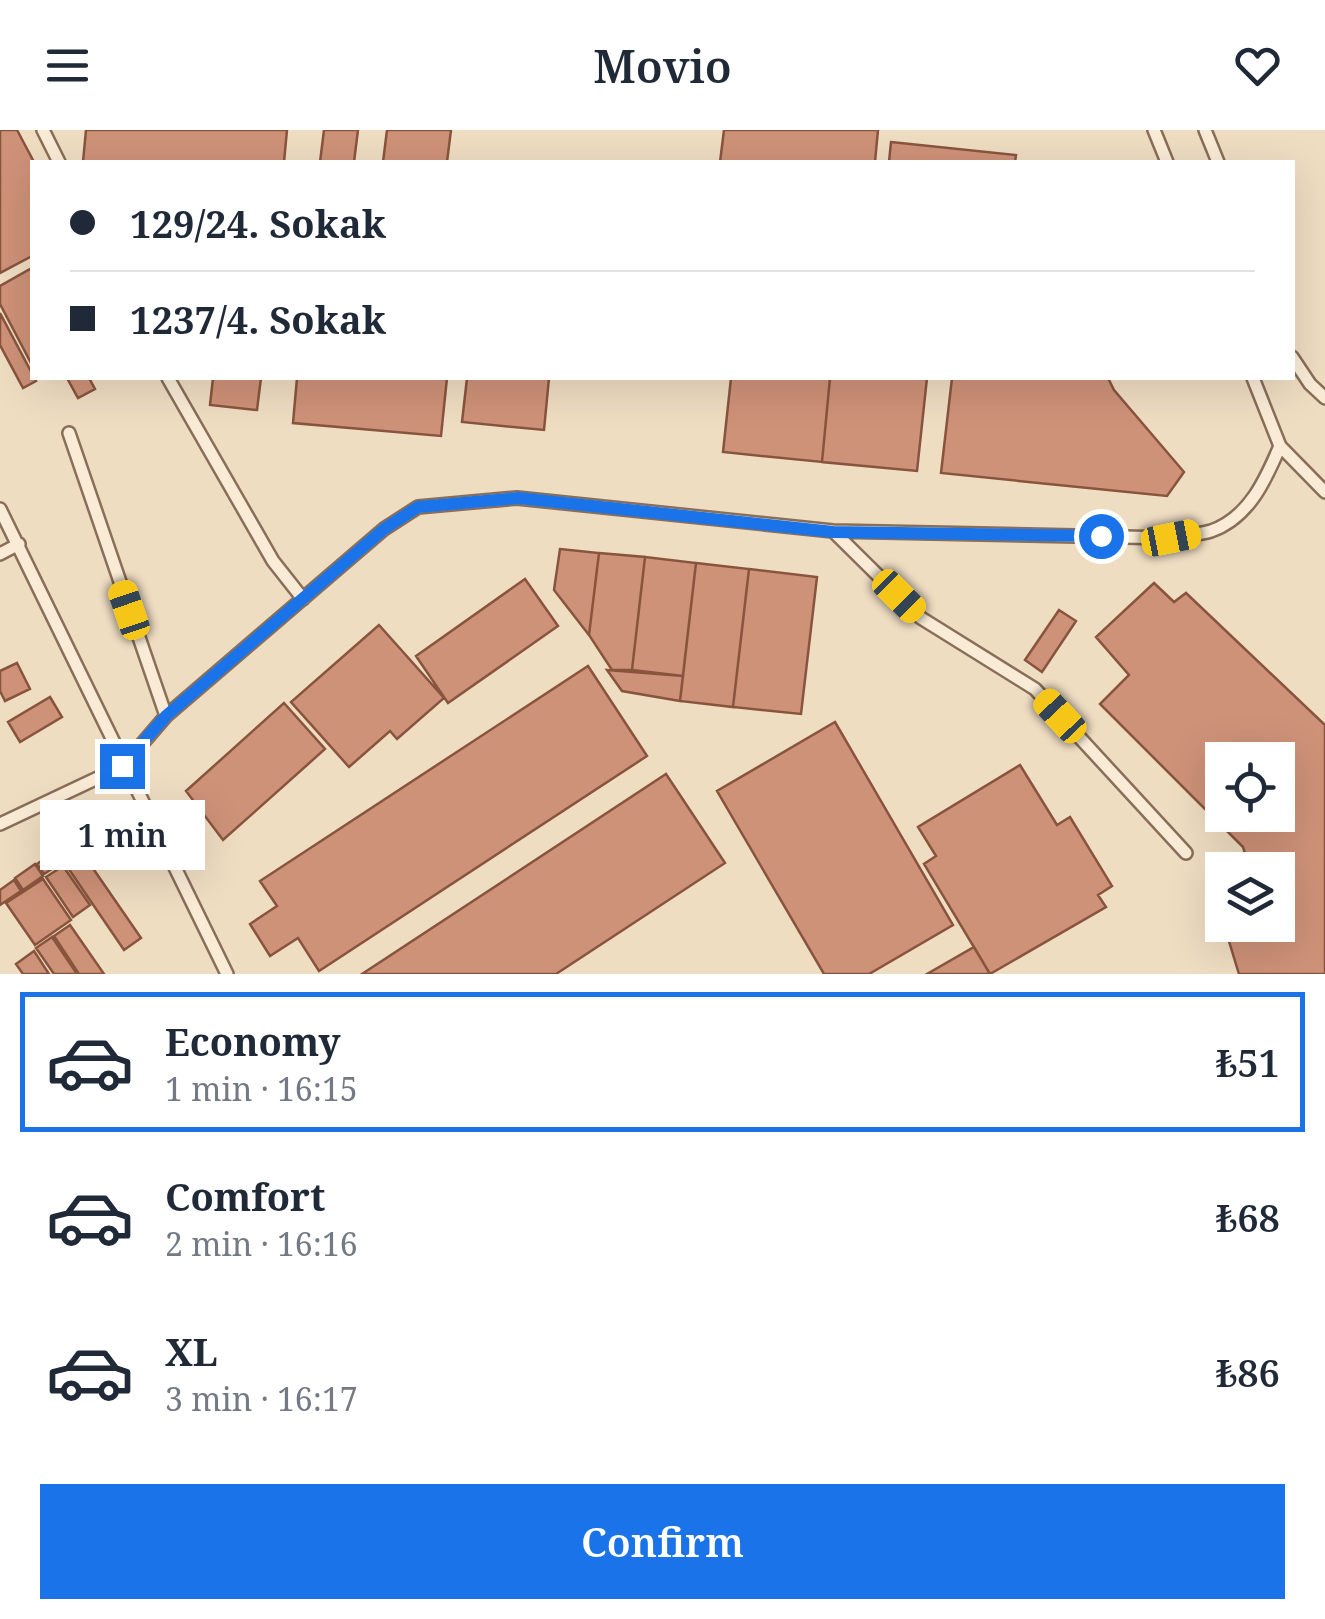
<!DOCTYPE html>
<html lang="en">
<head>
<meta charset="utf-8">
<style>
  :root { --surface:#fff; --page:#f6f6f7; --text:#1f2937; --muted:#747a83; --line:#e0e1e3; --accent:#1a73e8 }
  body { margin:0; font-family:"Noto Serif",serif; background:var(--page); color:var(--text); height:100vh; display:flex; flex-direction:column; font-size:38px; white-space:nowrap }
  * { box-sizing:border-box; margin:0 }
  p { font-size:32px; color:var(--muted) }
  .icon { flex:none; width:55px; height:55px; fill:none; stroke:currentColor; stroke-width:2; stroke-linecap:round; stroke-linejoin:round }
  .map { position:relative; height:844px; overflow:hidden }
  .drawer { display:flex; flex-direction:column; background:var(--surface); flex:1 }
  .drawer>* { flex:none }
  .banner { position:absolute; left:30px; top:30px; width:1265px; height:220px; border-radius:0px; box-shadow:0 10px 40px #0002; display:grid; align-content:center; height:220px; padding:0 40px; background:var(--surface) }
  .buttons { position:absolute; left:1205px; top:612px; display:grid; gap:20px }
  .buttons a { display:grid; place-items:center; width:90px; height:90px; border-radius:0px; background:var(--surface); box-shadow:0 10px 40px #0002; font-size:50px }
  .end { position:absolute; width:45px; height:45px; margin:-22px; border:12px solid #1a73e8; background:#fff; box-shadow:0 0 0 5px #fff }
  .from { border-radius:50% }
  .bubble { position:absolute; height:70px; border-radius:0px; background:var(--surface); box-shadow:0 10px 40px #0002; font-size:32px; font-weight:600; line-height:70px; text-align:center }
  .car { position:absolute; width:30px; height:60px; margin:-30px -15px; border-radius:12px; box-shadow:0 0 8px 2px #0007; background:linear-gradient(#f5c518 24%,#345 0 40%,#f5c518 0 76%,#345 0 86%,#f5c518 0) }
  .banner b { display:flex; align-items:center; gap:35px; height:95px; font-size:38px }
  .banner b+b { border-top:2px solid var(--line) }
  .banner i { width:25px; height:25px; background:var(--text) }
  ul { padding:18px 0 0; list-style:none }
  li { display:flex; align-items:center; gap:30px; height:140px; margin:0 20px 15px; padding:0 20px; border:5px solid transparent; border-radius:0px }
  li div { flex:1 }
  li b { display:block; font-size:38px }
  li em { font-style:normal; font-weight:600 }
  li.current { border-color:var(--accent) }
  li>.icon { width:90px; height:90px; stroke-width:1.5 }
  .action { display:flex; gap:20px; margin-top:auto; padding:20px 40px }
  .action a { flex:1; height:115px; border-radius:0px; background:var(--accent); color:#fff; font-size:40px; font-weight:600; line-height:115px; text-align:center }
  header { display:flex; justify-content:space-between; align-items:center; height:130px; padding:0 40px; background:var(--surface); font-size:45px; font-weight:600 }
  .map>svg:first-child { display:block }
</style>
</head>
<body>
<header><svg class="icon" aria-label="menu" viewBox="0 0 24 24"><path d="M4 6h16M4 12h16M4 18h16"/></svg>Movio<svg class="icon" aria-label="heart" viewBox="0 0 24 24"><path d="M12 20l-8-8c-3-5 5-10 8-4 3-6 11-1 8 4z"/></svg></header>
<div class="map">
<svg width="1325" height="844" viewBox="0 0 1325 844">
  <rect width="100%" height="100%" fill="#efddc2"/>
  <path fill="#ce9278" stroke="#89543e" stroke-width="2.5" fill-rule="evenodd" d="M0,0H17L34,32L32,126L0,143Z
    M86,0H287L284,32H83Z
    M324,0H358L354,32H320Z
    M387,0H451L447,32H383Z
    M724,0H878L875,32H720Z
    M891,12L1016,25L1015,32H889Z
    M32,138V235L0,174V156Z
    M0,183L36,251L23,258L0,215Z
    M67,248H89L95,259L78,268Z
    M213,248H261L257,280L210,275Z
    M297,248H447L441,306L293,293Z
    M467,248H549L544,300L462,292Z
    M731,248H830L822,332L723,322Z
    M830,248H927L917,341L822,332Z
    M952,248H1108L1114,260L1184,342L1167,366L941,343Z
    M560,419L599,423L589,505L554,460Z
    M599,423L645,427L632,540H612L589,505Z
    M645,427L696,433L683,546L632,540Z
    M696,433L749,439L733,577L680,571Z
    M749,439L817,447L801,584L733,577Z
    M525,449L558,496L448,573L416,526Z
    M1154,453L1174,472L1186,463L1325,595V844H1239L1224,795H1278V740H1250L1243,717L1100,574L1129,545L1096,507ZM1222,630H1278V685H1222Z
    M1059,480L1076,491L1042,542L1025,530Z
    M379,495L444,568L397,609L390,601L349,637L291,572Z
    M17,533L30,559L5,571L0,561V541Z
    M588,536L647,626L319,841L298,808L270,826L250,794L277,776L260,751Z
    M607,540L683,546L680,571L622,561Z
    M50,567L62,587L20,612L8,592Z
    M284,573L325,619L223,710L186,661Z
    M835,592L953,795L869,844H824L717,661Z
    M1020,635L1057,695L1070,687L1112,756L1098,765L1106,777L990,844L924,734L936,726L918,697Z
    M666,644L725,733L556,844H362Z
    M67,702L79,719L62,731L50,714Z
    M81,721L141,808L124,820L64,732Z
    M54,722L61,733L44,744L37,734Z
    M35,734L43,746L23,760L15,748Z
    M63,736L90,775L73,787L46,747Z
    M43,749L71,790L35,815L6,773Z
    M14,750L21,761L0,775V760Z
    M70,795L104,844H79L54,806Z
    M52,807L77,844H54L36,818Z
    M974,817L990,844H927Z
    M34,821L49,844H23L16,834Z"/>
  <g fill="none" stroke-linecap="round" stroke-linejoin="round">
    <g stroke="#896e59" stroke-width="16">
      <path id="service" d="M43,0L59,32
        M1154,0L1167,32
        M1205,0L1218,32
        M1292,227L1310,254L1325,268
        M168,248L273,431L303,469
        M1253,248L1280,316L1325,362
        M69,303L166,586
        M0,379L227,844
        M833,401L921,488L1035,559L1186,723
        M0,424L19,414
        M0,694L123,636L166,586L384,399L418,377L517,368L833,401L1171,408C1183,405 1198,405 1211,401C1249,388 1266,349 1280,316"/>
    </g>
    <use href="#service" stroke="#f9ebd6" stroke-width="11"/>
  </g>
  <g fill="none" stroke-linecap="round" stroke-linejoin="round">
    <path stroke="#1a73e8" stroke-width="12" d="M122,636L166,586L384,399L418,377L518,368L833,402L1101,406"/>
  </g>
</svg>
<div class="buttons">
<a><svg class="icon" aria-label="locate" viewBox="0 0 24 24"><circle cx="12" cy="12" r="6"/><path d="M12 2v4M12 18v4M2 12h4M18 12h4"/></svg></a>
<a><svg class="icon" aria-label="layers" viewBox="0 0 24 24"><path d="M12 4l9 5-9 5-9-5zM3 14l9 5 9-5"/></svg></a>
</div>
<i class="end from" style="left:1101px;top:406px"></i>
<i class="end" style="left:122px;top:636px"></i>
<div class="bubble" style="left:40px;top:670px;width:165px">1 min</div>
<i class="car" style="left:1171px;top:408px;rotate:79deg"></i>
<i class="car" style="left:899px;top:466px;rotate:135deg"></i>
<i class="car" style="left:129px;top:480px;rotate:341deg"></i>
<i class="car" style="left:1060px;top:586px;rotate:317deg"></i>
<div class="banner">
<b><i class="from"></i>129/24. Sokak</b>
<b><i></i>1237/4. Sokak</b>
</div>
</div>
<section class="drawer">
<ul>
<li class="current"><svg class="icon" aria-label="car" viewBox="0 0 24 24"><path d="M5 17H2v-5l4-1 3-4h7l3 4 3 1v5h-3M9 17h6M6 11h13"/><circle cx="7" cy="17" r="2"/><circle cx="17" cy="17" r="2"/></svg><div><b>Economy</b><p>1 min · 16:15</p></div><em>₺51</em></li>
<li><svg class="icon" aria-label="car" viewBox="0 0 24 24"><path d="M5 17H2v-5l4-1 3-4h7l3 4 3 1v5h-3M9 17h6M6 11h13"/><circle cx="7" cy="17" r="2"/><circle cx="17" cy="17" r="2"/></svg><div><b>Comfort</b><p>2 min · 16:16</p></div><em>₺68</em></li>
<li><svg class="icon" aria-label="car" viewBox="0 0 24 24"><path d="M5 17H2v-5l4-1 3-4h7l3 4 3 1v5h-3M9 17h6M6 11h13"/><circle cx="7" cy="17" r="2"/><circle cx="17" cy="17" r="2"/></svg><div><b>XL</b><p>3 min · 16:17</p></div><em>₺86</em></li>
</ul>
<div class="action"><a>Confirm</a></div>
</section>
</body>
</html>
